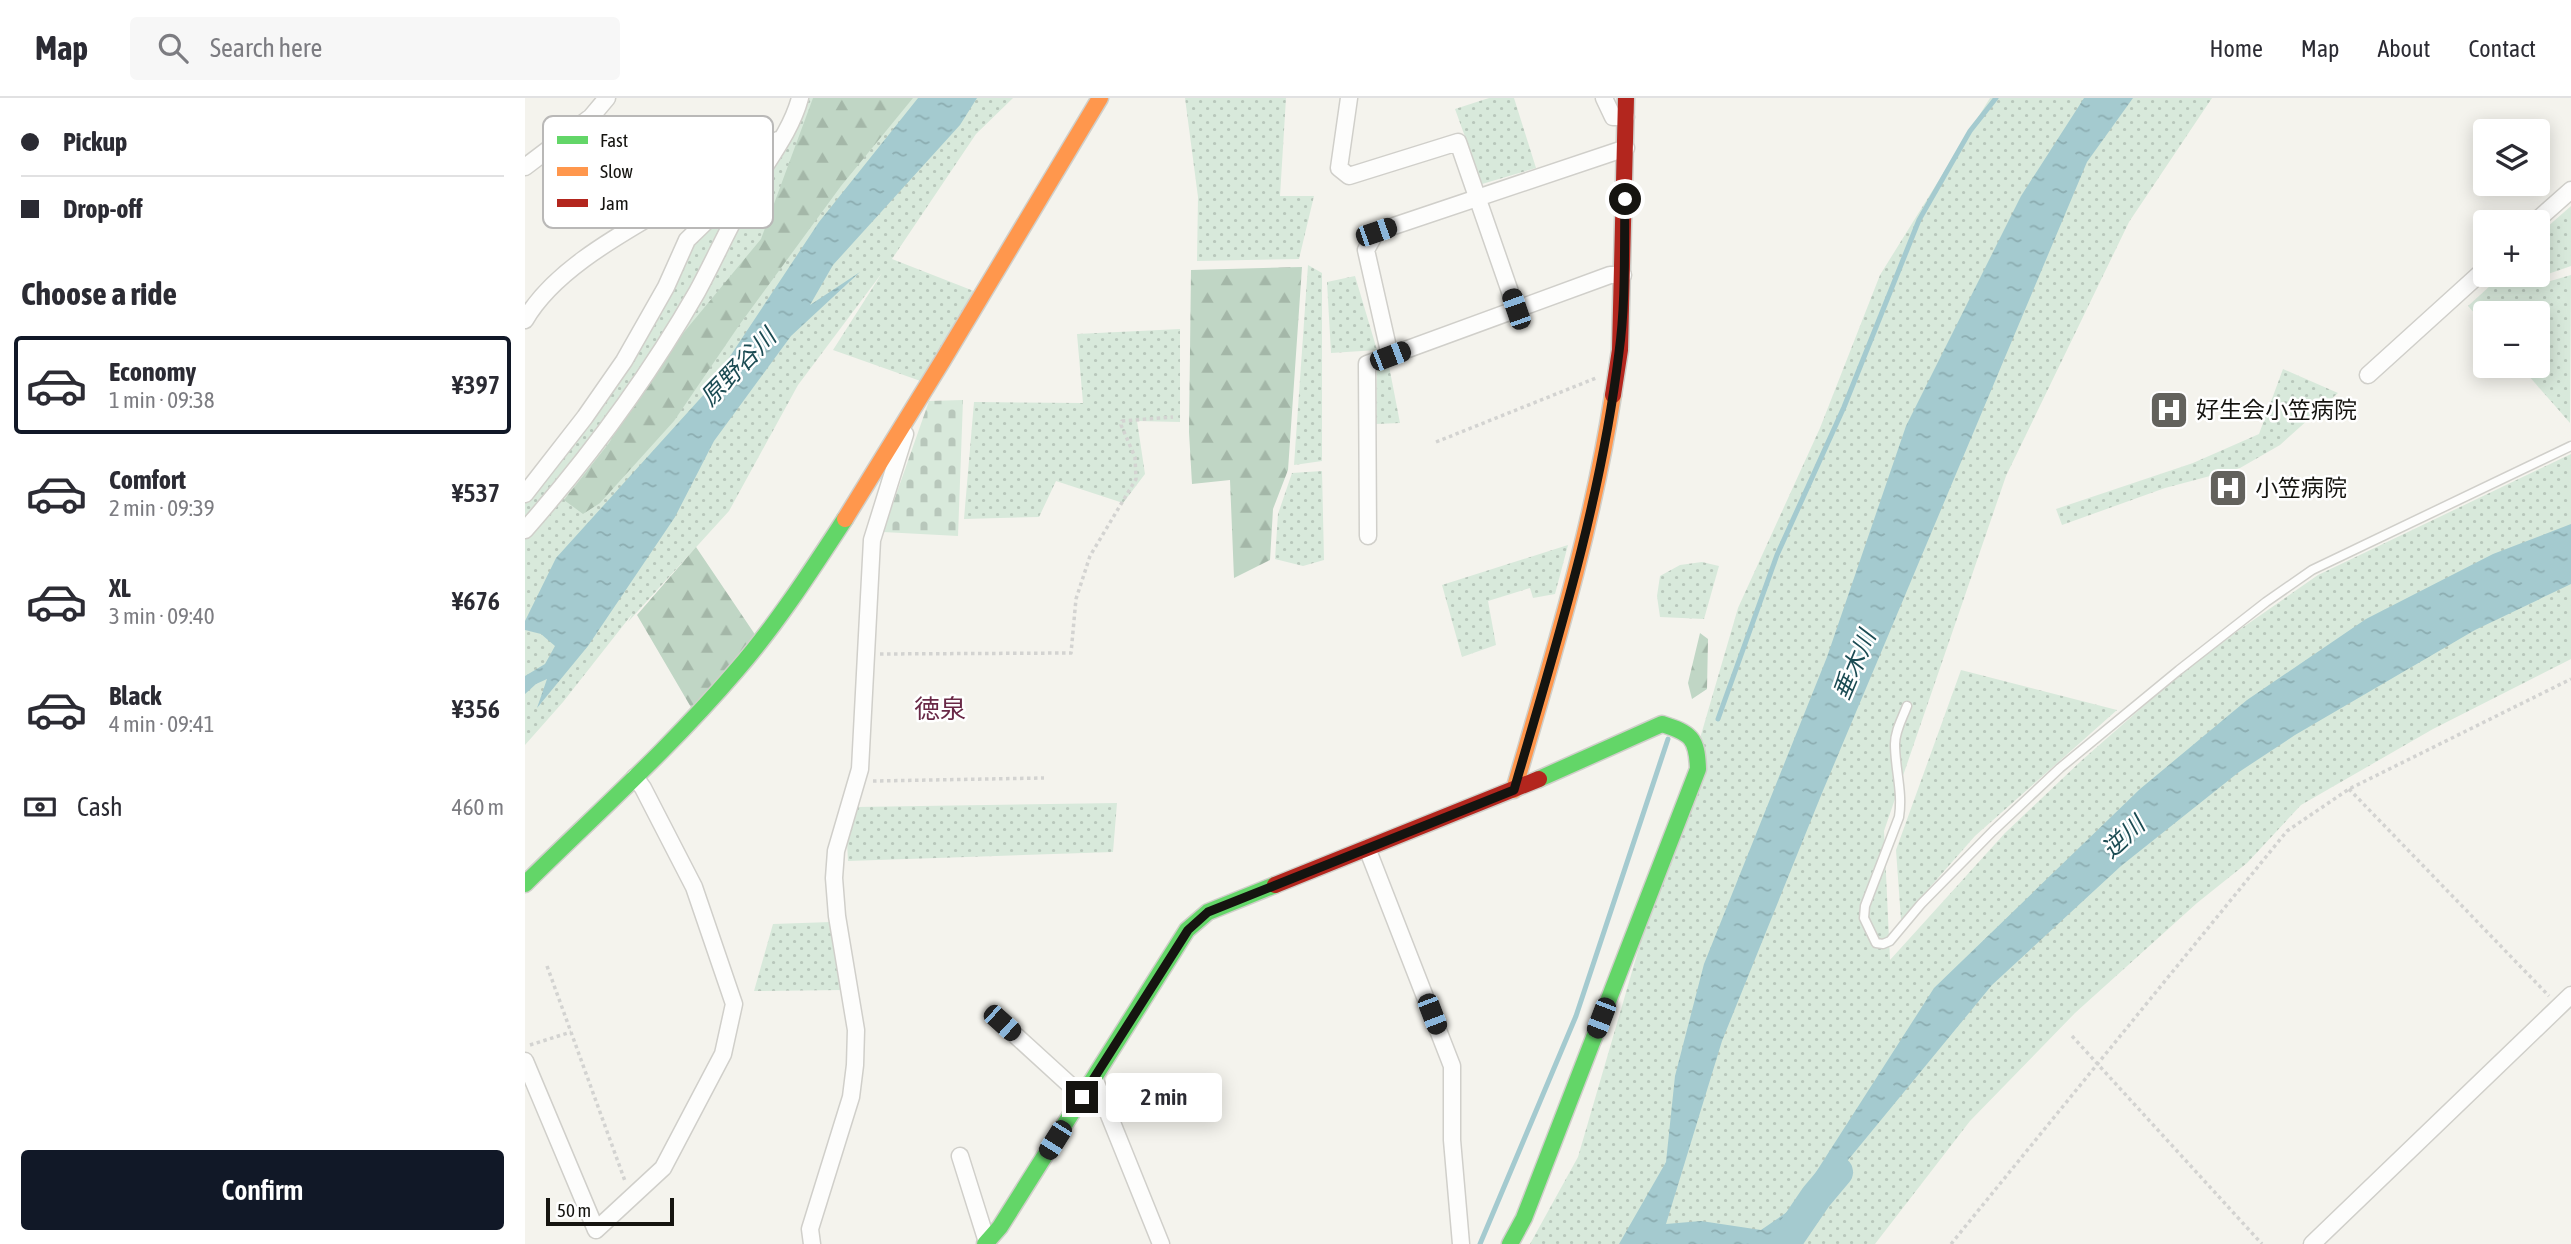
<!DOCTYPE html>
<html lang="en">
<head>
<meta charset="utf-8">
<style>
  :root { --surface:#fff; --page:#f7f7f7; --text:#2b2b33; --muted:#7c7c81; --line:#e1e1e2; --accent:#111827 }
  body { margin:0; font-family:"Asap Condensed","Noto Sans JP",sans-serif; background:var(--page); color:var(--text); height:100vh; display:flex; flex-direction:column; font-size:26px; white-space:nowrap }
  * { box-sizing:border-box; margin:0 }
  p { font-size:23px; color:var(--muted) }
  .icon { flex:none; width:38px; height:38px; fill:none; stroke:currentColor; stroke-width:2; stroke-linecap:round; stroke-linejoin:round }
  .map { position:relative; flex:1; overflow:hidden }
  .panel { display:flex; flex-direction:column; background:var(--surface); width:525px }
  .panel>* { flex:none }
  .top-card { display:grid; align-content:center; height:154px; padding:0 21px; background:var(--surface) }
  .controls { position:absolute; left:1948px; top:21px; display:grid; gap:14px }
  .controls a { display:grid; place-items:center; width:77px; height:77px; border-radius:7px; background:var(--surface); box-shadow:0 4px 18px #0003; font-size:35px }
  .scale { position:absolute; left:21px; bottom:18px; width:128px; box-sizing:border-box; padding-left:7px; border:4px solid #151410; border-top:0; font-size:19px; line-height:24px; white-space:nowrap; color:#151410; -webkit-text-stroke:5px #fff; paint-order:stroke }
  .end { position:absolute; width:32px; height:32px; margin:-16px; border:9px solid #151410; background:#fff; box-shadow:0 0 0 4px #fff }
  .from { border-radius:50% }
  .bubble { position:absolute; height:49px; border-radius:7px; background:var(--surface); box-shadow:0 4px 18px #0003; font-size:23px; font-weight:600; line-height:49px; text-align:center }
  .car { position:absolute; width:21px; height:42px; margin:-21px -10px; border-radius:9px; box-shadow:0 0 5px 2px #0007; background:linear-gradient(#222 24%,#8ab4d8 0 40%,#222 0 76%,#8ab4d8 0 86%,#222 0) }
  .top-card b { display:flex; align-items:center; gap:24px; height:66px; font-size:26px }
  .top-card b+b { border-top:2px solid var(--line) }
  .top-card i { width:18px; height:18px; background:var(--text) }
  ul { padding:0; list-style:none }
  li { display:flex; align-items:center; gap:21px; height:98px; margin:0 14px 10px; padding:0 7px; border:4px solid transparent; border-radius:7px }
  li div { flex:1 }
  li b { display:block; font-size:26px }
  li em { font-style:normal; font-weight:600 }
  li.active { border-color:var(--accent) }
  li>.icon { width:63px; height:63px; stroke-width:1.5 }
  h2 { padding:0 21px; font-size:32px; line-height:84px }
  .pay { display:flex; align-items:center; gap:18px; height:77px; padding:0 21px; font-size:26px }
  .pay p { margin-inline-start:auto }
  .action { display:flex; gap:14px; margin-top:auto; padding:14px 21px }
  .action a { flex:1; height:80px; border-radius:7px; background:var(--accent); color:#fff; font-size:28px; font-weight:600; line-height:80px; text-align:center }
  header { display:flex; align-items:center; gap:42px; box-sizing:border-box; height:98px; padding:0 35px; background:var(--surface); border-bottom:2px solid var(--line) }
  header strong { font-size:33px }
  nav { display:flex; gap:38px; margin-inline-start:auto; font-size:24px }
  .search { width:490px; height:63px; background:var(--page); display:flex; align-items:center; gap:18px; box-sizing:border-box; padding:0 24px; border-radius:7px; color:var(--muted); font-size:26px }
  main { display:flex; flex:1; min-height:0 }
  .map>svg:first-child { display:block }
</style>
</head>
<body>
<header>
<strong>Map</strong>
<div class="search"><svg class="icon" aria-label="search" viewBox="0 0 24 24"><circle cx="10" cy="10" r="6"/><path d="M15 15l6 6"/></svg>Search here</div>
<nav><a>Home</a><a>Map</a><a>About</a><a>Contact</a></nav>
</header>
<main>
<section class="panel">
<div class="top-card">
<b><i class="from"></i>Pickup</b>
<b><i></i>Drop-off</b>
</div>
<h2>Choose a ride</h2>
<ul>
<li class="active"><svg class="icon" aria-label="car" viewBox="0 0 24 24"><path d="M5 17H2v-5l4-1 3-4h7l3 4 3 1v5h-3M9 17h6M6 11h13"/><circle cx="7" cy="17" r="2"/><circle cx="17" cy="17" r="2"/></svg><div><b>Economy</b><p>1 min · 09:38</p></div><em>¥397</em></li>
<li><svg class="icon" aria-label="car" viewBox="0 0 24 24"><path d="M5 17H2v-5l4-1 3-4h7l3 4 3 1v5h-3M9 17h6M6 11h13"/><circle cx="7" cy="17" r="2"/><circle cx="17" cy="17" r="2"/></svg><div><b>Comfort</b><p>2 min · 09:39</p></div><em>¥537</em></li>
<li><svg class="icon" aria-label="car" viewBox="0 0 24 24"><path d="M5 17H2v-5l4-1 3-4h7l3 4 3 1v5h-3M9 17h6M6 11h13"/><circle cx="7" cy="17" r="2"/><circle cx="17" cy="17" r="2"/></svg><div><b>XL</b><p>3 min · 09:40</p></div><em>¥676</em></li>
<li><svg class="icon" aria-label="car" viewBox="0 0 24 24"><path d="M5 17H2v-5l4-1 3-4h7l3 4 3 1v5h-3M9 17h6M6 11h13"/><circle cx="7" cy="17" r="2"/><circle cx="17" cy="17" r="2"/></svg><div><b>Black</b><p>4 min · 09:41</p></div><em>¥356</em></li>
</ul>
<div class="pay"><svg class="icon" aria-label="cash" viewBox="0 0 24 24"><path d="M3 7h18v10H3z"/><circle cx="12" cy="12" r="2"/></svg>Cash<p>460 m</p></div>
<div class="action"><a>Confirm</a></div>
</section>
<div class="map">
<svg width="2046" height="1146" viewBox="0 0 2046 1146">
  <defs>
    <pattern id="grass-dots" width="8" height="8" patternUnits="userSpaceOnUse" patternTransform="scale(1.75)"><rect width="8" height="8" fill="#d8e9db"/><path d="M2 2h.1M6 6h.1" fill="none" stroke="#b8c7bb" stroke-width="1.8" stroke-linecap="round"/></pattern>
    <pattern id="forest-firs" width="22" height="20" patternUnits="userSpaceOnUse" patternTransform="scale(1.75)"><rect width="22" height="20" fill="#c0d6c5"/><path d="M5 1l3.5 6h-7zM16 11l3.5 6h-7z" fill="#a4b7a8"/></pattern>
    <pattern id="cemetery-stones" width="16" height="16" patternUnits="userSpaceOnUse" patternTransform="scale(1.75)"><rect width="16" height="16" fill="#d8e9db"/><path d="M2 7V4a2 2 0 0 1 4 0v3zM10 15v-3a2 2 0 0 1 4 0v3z" fill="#b8c7bb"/></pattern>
    <pattern id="water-ripples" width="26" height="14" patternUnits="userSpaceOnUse" patternTransform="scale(1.75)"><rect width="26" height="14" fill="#a4cacf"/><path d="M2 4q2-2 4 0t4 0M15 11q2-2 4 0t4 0" fill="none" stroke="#8cadb1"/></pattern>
  </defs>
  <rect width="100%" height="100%" fill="#f4f3ed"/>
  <path fill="url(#grass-dots)" d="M280,0H488L451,36L367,161L459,197L404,286L308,252L357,175L273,287L204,413L103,524L108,515L38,604L0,647V401L64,325L162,142L225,81Z
    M660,0H761L755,98H789L774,161L672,163L673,99Z
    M964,0H989L1011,70L957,86L930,11Z
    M1465,0H1687L1604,124L1481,378L1359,733L1365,862L1480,735L1556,663L1671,562L1793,477L2046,356V561L1908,631L1776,707L1722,765L1672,805L1550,915L1445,1023L1350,1146H1005L1053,1059L1213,510L1295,330L1355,177Z
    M2046,108V168L2023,176L2013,150V137Z
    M2013,164L2022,184L2046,177L2045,325L1995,268H2012V215H1960V227L1943,208L1977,177H2012Z
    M783,167L797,175V363L769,367Z
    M830,178L852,252L806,255L802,184Z
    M655,231V324L612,323L620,376L598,405L531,383L514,419L439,421L449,304L558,305L552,236Z
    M864,268L875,325L851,326L852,271Z
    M1758,271L1813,295L1755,347L1715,370L1640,390L1537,427L1531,411L1668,365L1734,336Z
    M797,373L799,462L778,468L750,461L753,416L767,375Z
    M1043,447L1030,496L1008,500L1005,490L963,503L971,547L937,559L917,487Z
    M1177,464L1194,468L1179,521L1135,519L1132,498L1135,478L1155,467Z
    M1436,572L1592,612L1450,738L1376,822L1371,752Z
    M592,705L588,754L323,763L322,744L331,709Z
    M306,824L318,892L229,893L248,826Z"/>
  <path fill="url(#forest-firs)" d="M288,0H388L316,88L215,226L149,323L75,405L58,416L39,402L84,345L131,268L236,141Z
    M777,169L763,372L748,411L745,462L709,480L705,382L667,386L664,334L666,172Z
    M171,449L231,538L167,611L112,517Z
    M1175,535L1183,541L1182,591L1167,601L1163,585Z"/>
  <path fill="url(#cemetery-stones)" d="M438,302L433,438L358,434L404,303Z"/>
  <path fill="url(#water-ripples)" d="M393,0H452L435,27L308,167L285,207L335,174L266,238L189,343L150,419L63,548L12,610L22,581L11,586L0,596V578L20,566L30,548L16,536L0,532V523L31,460L182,293L294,124Z
    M1559,0H1608L1562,64L1297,695L1197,943L1141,1126L1176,1123L1236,1132L1268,1110L1409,890L1615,691L1722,602L1841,521L1968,456L2046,426V486L1950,532L1770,637L1714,674L1596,768L1467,887L1254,1146H1094L1141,1064L1150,978L1179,866L1302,559L1381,328L1496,98Z"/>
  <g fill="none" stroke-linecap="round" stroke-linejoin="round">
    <path stroke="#a4cacf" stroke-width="5" d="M1193,621L1252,457L1319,309L1394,122L1445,33L1471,0
      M955,1146L1051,918L1143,641"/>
    <path stroke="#a4cacf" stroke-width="32" d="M1259,1146L1291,1099L1312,1074"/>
    <g stroke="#d0cfca" stroke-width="11">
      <path id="lane" d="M1382,608C1377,621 1370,633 1370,646C1370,671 1378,694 1374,719L1340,808L1339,820L1351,845L1358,846L1365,843L1396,806L1468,733L1535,670L1654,572L1741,504L1787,472L2046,348"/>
    </g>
    <g stroke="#d0cfca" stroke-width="19">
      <path id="street" d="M824,0L814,70L824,78L933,44L991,211
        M1079,0L1088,19H1101
        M0,69L66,19L82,0
        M2010,124L2046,92
        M0,222C28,173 94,137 142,109C179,87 216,65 253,42
        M865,258L841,152L851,134L1101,50
        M1843,277L1960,171
        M0,396L60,319L99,263L141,189L162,142L227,79
        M0,432C64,359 124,278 172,194C190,161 205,126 224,94C241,64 266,34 275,0
        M843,438L842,266L1085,177H1098
        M842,750L927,968V1042L936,1146
        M477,925L557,998
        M0,963L71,1132L138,1070L198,956L209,906L169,789L118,690L110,679
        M569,980L636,1146
        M435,1058L462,1144
        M287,1146L285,1131L326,999L330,967L331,932L312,818L309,780L311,753L335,671L347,442L380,336
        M1787,1146L2046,897"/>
    </g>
    <g stroke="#d0cfca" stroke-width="19">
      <path id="fast" d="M0,786C71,716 146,649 211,573C252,526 286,473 320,421
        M460,1146L475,1129L662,832L683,814L750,787
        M985,1146L999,1120L1173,671C1172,640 1166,635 1137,626L1014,681"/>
    </g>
    <g stroke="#d0cfca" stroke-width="19">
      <path id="slow" d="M320,421L418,262L575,0
        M989,692C1027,561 1067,432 1088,297"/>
    </g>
    <g stroke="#d0cfca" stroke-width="19">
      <path id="jam" d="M1088,297L1095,252L1101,0
        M750,787L1014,681"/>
    </g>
    <path stroke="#d3d3d1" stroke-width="3.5" stroke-dasharray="3.5 3.5" stroke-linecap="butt" d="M911,344L1071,280
      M355,556L546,555L551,501L565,458L611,381L610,359L596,327L597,323L648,319
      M348,683L519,680
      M1824,691L2024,898
      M22,868L100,1083
      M1547,938L1737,1146
      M5,947L46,934
      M1426,1146L1762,733L1824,691L2046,581"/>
    <use href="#lane" stroke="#fdfdfc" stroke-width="8"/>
    <use href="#street" stroke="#fdfdfc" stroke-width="16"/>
    <use href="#fast" stroke="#63d668" stroke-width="16"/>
    <use href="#slow" stroke="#ff974d" stroke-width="16"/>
    <use href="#jam" stroke="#b3261e" stroke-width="16"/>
  </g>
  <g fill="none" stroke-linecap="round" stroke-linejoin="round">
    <path stroke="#151410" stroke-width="9" d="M557,999L663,832L683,814L989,692C1031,547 1076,404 1094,254C1101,204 1099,151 1100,101"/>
  </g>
  <defs>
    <g id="hospital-square" transform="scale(2.0125)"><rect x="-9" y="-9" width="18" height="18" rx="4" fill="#63625d" stroke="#fff"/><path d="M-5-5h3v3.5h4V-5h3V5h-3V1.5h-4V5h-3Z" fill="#fff"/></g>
  </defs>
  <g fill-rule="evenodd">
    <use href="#hospital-square" x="1644" y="312"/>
    <use href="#hospital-square" x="1703" y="390"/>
  </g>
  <g text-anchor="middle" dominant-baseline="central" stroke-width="5" stroke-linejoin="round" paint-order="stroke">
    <g font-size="23" fill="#151410" stroke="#fff" text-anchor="start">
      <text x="1671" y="312">好生会小笠病院</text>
      <text x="1730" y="390">小笠病院</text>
    </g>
    <g font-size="24" font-style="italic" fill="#1b4b53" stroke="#fff">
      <text transform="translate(213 269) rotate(-46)">原野谷川</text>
      <text transform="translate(1329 567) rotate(-67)">垂木川</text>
      <text transform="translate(1598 739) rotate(-43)">逆川</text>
    </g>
    <g font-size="26" fill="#692846" stroke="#fff">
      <text x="415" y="611">徳泉</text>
    </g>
  </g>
  <rect x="18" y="18" width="230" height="112" rx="10" fill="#fff" stroke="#b9b8b7" stroke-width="2"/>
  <rect x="32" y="38" width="31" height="8" fill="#63d668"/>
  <rect x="32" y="69" width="31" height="9" fill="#ff974d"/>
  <rect x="32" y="101" width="31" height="8" fill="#b3261e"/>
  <g font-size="19" fill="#151410">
    <text x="75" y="49">Fast</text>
    <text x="75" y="80">Slow</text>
    <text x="75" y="112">Jam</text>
  </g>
</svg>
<div class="controls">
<a><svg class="icon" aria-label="layers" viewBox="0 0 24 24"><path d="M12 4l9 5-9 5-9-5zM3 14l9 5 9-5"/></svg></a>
<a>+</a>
<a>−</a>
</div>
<div class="scale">50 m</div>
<i class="end from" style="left:1100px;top:101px"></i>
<i class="end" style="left:557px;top:999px"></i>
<div class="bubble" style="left:581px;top:975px;width:116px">2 min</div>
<i class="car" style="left:851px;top:134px;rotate:71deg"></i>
<i class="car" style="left:991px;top:211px;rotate:341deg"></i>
<i class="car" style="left:865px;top:258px;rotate:69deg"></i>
<i class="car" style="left:907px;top:916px;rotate:159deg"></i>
<i class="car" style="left:1076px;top:920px;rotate:201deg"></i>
<i class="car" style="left:477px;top:925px;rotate:132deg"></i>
<i class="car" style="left:530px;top:1042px;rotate:212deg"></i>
</div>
</main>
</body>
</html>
